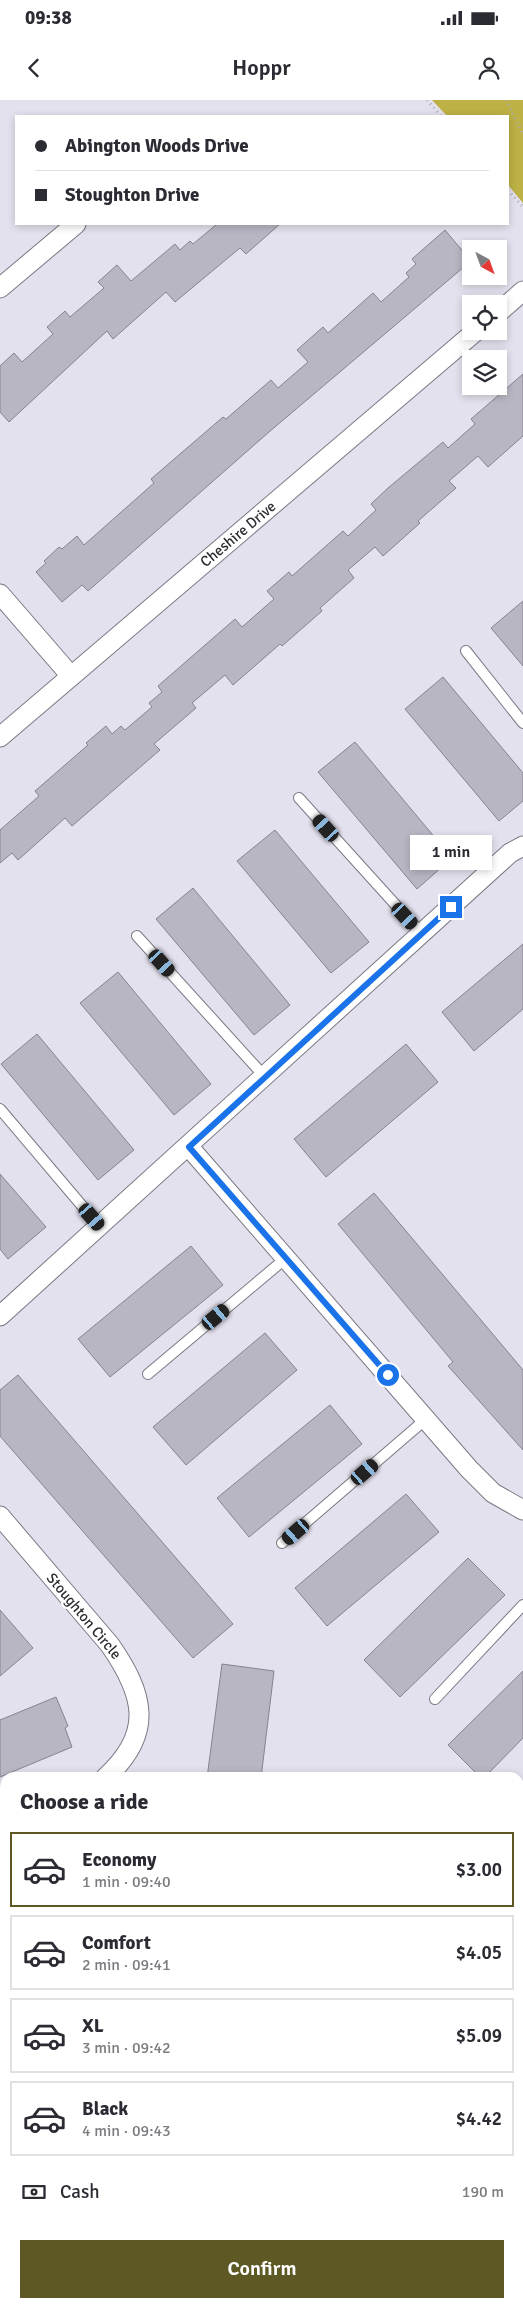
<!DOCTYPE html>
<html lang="en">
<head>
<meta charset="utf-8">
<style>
  :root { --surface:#fff; --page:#f7f7f7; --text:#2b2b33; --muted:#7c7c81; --line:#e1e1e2; --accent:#5e5824 }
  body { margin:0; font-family:Signika,sans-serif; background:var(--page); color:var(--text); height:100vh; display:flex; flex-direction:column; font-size:19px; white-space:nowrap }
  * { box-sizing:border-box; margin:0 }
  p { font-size:16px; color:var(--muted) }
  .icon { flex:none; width:28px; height:28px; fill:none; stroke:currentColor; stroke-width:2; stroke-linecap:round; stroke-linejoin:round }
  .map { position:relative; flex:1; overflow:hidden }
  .sheet { position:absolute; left:0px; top:1672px; width:524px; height:536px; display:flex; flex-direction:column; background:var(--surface); border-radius:15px 15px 0 0; box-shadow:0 2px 8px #0003 }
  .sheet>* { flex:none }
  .top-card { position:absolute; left:15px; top:15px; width:494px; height:110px; border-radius:0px; box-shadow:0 2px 8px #0003; display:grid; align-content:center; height:110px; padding:0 20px; background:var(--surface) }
  .needle { width:32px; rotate:139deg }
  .fabs { position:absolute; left:462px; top:140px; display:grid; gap:10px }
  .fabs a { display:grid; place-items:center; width:45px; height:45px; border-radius:0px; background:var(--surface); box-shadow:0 2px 8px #0003; font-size:25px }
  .end { position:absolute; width:22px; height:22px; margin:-11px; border:6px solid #1a73e8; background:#fff; box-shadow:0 0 0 2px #fff }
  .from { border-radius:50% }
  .bubble { position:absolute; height:35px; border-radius:0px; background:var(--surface); box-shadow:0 2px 8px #0003; font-size:16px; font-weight:600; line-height:35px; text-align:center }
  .car { position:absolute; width:15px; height:30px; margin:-15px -8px; border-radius:6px; box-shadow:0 0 4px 1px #0007; background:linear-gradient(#222 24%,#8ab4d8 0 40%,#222 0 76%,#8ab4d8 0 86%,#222 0) }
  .top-card b { display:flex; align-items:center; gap:18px; height:48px; font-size:19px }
  .top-card b+b { border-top:1px solid var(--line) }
  .top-card i { width:12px; height:12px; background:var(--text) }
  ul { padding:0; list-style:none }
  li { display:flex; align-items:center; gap:15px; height:75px; margin:0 10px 8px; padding:0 10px; border:2px solid var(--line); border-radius:0px }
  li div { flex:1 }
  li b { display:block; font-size:19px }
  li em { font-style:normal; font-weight:600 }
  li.current { border-color:var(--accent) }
  li>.icon { width:45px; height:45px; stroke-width:1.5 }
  h2 { padding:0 20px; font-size:22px; line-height:60px }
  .pay { display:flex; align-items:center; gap:12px; height:55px; padding:0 20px; font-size:19px }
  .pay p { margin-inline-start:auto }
  .primary-button { display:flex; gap:10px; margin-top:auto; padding:10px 20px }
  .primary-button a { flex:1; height:58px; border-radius:0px; background:var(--accent); color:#fff; font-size:20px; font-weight:600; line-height:58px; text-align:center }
  .status { display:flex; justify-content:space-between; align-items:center; height:35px; padding:0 25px; background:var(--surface); direction:ltr }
  .status svg { height:14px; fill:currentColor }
  header { display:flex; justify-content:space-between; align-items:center; height:65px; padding:0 20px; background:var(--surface); font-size:22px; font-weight:600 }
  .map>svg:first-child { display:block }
</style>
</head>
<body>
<div class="status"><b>09:38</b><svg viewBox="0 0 49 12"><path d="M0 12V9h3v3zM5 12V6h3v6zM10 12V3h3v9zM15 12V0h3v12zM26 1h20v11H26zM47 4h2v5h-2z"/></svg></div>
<header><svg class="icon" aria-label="back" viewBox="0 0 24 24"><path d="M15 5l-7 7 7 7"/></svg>Hoppr<svg class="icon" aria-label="person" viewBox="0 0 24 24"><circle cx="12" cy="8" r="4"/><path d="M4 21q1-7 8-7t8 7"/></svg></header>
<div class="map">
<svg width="523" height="2208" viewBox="0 0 523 2208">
  <rect width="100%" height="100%" fill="#e4e1ee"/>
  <path fill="#d9d4e8" d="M5,2010V2204H519V2152L523,2160V2208H0V2013Z"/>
  <path fill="#bdb145" d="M432,0H523V103L508,85V16H447Z"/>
  <path fill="#b9b6c3" stroke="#86838f" d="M217,124H280L246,154L240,148L175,202L166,192L113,239L107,231L9,322L0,312V266L14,253L22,262L53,234L47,227L65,211L70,217L104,188L98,182L117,165L131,181L175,144L180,150L190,141L193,144Z
    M445,130L471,161L269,332L88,491L82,485L62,502L36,472L46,463L44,461L59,447L62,449L77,436L84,445L154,383L151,379L223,317L226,319L271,280L278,288L308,262L297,250L323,227L328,233L373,193L381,202L409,177L406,173L416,164L412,159Z
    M523,274V336L488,367L478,356L449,381L456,388L418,421L420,423L383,456L375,447L348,470L354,478L320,508L322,511L282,546L280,544L233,585L225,575L192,603L196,608L154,644L160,650L72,726L65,718L18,760L12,753L0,763V730L39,696L35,691L88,645L86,643L106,626L112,634L121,626L125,630L152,607L149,603L162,592L158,586L235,519L242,527L274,499L267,491L289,472L292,476L343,431L348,436L376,410L371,404L388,388L443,342L448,348L475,324L471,319Z
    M523,501V566L491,528Z
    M443,577L523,673V701L499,721L405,609Z
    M355,642L452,758L417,789L318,672Z
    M275,730L369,842L331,873L237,761Z
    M193,788L290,905L254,935L156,819Z
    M523,844V909L474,951L442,912Z
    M118,872L211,984L174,1015L80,903Z
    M37,934L134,1050L98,1080L1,964Z
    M406,944L438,982L326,1077L294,1039Z
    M0,1074L46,1127L8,1159L0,1149Z
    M374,1093L523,1270V1350L448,1266L453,1262L338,1124Z
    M191,1146L223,1185L110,1277L78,1239Z
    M265,1233L297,1270L186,1365L153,1327Z
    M18,1275L233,1524L193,1558L0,1336V1290Z
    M330,1305L362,1344L249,1437L217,1398Z
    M406,1394L439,1432L327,1526L295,1488Z
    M468,1458L505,1495L400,1597L364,1560Z
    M0,1510L33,1548L0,1576Z
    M222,1564L274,1571L261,1678H207Z
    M523,1571V1638L484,1678H481L448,1645Z
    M56,1597L68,1626L65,1628L72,1647L0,1677V1620Z"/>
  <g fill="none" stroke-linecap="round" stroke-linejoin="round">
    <g stroke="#7b7884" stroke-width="12">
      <path id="lane" d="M466,551L523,623
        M299,698L422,834
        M137,836L265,977
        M0,1009L100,1127
        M148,1274L286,1158
        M282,1443L426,1319
        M435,1599L523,1505
        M0,2078L5,2076
        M0,2182L5,2188
        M19,2204L22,2208
        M276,2204L279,2208"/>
    </g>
    <g stroke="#7b7884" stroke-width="21">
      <path id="street" d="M0,188L76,124
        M499,212L523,191
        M0,494L71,576
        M0,637L476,231
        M189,1047L469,1369L493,1393L523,1410
        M0,1216L510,753L523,746
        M0,1416L110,1545C144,1594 155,1633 105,1678
        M0,1729L5,1727"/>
    </g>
    <g stroke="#7b7884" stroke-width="29">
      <path id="primary" d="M519,1719L523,1717
        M519,1767L523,1765
        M0,1950L5,1948
        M0,1995L5,1993"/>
    </g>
    <path stroke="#adabb5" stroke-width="3" stroke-dasharray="1 4" stroke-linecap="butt" d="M427,0L441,16
      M506,0L523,35
      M508,90L523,107
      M519,1690L523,1688
      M0,1919L5,1917"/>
    <use href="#lane" stroke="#fff" stroke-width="10"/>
    <use href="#street" stroke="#fff" stroke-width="19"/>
    <use href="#primary" stroke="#fff" stroke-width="28"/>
  </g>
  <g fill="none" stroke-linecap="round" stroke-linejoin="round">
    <path stroke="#1a73e8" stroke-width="6" d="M388,1275L189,1047L451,807"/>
  </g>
  <g text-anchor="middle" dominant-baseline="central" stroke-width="4.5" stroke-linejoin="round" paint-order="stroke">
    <g font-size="15" fill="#2d2c31" stroke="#fff">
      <text transform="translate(238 434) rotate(-40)">Cheshire Drive</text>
      <text transform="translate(84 1516) rotate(50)">Stoughton Circle</text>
    </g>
  </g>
</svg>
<div class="fabs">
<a><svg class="needle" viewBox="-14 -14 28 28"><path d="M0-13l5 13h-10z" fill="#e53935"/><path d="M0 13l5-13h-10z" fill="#7c7c81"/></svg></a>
<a><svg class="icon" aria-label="locate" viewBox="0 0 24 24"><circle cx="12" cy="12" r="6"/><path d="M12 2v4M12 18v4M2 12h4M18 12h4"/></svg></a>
<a><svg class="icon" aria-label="layers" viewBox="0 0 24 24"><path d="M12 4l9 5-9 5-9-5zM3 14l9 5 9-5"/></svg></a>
</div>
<i class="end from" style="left:388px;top:1275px"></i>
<i class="end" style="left:451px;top:807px"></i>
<div class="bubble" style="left:410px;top:735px;width:82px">1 min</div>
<i class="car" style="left:326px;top:728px;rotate:318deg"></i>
<i class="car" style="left:405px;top:816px;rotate:137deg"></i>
<i class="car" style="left:162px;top:863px;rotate:138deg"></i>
<i class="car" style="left:92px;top:1117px;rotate:139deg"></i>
<i class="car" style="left:216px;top:1217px;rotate:50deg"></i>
<i class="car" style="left:365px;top:1372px;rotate:49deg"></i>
<i class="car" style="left:296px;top:1432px;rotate:229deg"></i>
<div class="top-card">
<b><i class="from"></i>Abington Woods Drive</b>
<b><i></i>Stoughton Drive</b>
</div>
<section class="sheet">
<h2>Choose a ride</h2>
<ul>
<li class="current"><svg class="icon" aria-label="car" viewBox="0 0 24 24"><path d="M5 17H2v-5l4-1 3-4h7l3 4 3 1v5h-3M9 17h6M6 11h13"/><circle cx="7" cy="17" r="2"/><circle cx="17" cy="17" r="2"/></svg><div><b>Economy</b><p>1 min · 09:40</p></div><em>$3.00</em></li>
<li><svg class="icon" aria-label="car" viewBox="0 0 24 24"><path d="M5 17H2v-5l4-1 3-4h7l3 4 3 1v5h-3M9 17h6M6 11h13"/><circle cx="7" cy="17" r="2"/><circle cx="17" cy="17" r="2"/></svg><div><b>Comfort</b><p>2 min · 09:41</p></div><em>$4.05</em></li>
<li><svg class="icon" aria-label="car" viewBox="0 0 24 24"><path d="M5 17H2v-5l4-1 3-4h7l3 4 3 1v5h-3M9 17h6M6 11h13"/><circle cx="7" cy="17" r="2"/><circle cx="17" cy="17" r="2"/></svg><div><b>XL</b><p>3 min · 09:42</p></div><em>$5.09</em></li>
<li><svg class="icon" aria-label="car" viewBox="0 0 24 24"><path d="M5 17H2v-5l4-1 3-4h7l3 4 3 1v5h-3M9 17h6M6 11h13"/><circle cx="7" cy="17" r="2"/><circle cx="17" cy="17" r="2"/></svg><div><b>Black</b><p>4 min · 09:43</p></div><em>$4.42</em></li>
</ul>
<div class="pay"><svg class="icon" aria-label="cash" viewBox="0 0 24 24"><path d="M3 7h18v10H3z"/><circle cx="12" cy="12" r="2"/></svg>Cash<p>190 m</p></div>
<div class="primary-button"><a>Confirm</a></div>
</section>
</div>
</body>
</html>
